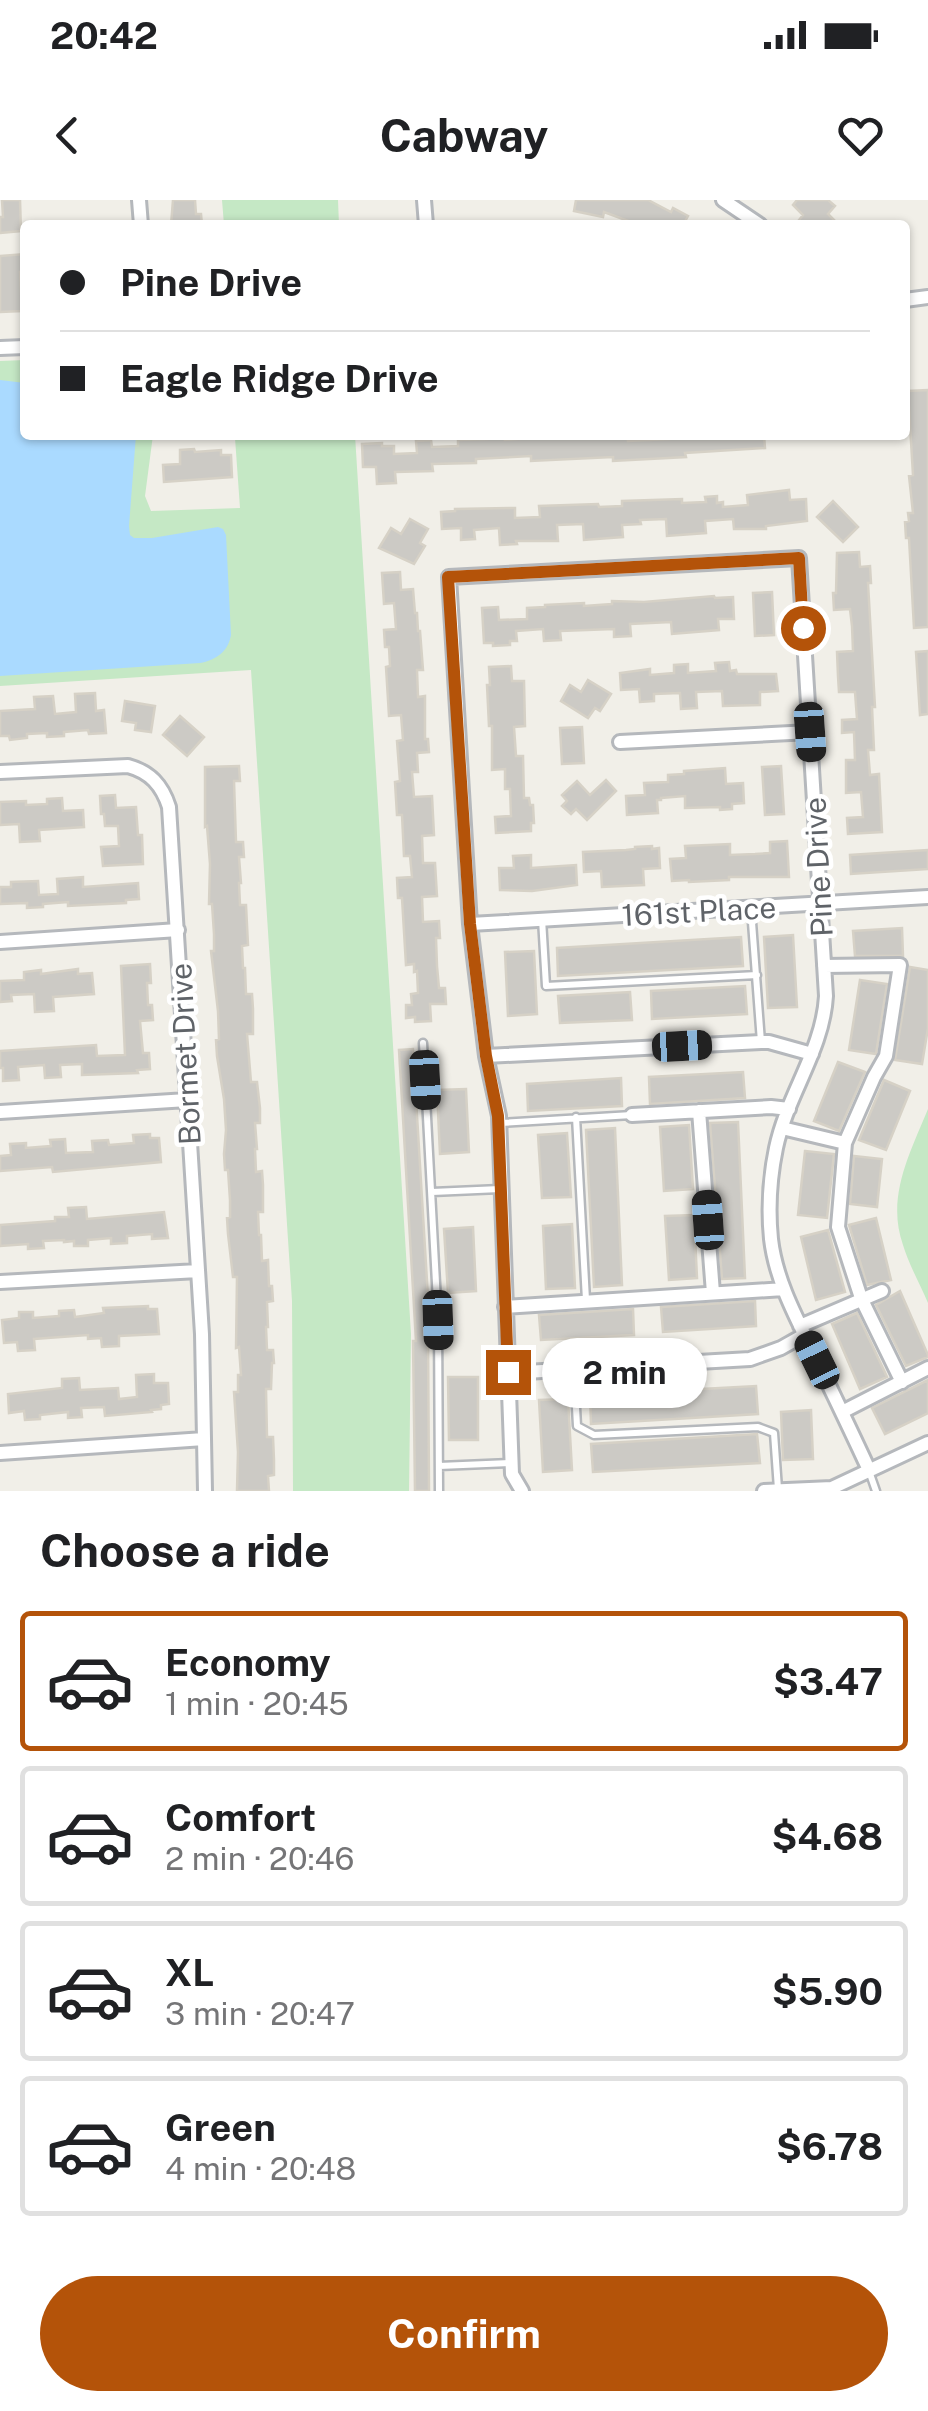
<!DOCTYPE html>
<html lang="en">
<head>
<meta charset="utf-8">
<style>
  :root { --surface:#fff; --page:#f6f6f6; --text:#202124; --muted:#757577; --line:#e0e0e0; --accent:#b45309 }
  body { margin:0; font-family:"Public Sans",sans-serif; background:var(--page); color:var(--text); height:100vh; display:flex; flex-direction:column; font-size:38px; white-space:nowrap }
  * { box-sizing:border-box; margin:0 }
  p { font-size:32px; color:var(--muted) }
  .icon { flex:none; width:55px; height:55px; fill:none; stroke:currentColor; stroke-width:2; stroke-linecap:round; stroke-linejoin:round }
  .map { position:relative; height:1291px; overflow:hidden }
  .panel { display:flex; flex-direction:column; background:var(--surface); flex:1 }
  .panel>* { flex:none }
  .top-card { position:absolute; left:20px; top:20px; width:890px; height:220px; border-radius:10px; box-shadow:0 2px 8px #0004; display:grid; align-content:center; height:220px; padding:0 40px; background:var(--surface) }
  .end { position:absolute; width:45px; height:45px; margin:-22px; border:12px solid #b45309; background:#fff; box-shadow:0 0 0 5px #fff }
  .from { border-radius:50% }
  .bubble { position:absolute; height:70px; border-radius:35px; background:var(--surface); box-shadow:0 2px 8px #0004; font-size:32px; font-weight:700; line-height:70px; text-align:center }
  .car { position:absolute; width:30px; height:60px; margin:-30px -15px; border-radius:12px; box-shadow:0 0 8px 2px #0007; background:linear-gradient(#222 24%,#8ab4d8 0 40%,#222 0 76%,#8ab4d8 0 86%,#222 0) }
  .top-card b { display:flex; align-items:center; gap:35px; height:95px; font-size:38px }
  .top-card b+b { border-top:2px solid var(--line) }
  .top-card i { width:25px; height:25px; background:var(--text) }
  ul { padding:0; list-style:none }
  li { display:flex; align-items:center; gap:30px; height:140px; margin:0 20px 15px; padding:0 20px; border:5px solid var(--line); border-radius:10px }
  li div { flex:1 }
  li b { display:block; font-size:38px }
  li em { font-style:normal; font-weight:700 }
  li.current { border-color:var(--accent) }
  li>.icon { width:90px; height:90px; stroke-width:1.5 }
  h2 { padding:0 40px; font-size:45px; line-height:120px }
  .primary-button { display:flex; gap:20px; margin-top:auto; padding:20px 40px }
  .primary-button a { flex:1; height:115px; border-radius:60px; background:var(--accent); color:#fff; font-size:40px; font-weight:700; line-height:115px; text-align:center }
  .status { display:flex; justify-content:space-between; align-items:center; height:70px; padding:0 50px; background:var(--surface); direction:ltr }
  .status svg { height:28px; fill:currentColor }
  header { display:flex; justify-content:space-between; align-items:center; height:130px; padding:0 40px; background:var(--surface); font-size:45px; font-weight:700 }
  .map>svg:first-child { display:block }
</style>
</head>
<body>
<div class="status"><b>20:42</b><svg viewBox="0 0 49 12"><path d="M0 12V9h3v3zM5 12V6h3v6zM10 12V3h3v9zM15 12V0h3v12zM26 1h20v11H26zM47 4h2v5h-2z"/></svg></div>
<header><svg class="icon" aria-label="back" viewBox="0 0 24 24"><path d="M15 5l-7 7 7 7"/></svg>Cabway<svg class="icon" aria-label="heart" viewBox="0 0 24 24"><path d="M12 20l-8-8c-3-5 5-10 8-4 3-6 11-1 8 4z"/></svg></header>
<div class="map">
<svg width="928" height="1291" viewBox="0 0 928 1291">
  <rect width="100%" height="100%" fill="#f1efe8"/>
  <path fill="#c5e8c5" d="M222,0H338L339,25H224Z
    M25,160V235H153L145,296L151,311L240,308L235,238L355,235L411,1134L409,1291H293L292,1101L251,470L0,486V161Z
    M928,909V1103C920,1084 909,1065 903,1045C886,997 910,953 928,909Z"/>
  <path fill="#aadaff" d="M0,180L25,183V235H136L129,326L130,335L134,338H152L218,327L223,329L226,335L231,435C228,452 216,460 200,463L0,476Z"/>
  <path fill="#cccac5" stroke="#d6d1c6" stroke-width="2.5" d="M2,0H20L21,31L0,33V17H3Z
    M173,0H195L196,14H201L202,25H171Z
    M576,0H648L671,12L673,8L688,16L683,25H639L604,12L603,17L574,11Z
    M797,0H828L835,6L828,14L839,25H805L799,20L803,15L793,5Z
    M25,54V72H20L22,111L0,112V56Z
    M928,190V427L914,428L909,338H906L905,322L909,321L908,313H913L909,276L913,275L908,191Z
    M530,235H546V238L627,235L628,241L669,239V235H764L765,248L685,253L686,257L613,261V257L531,261V256L476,259V263L432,264L433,271L395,272L396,283L377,284L376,267H363L362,244L382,243V246H394V254L417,253L416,241L431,240L432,247L458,246V240L487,239V237L505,236V240L530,238Z
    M194,249L195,252L221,250V255H231L232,277L164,282L163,265L180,264V250Z
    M789,290L790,300L806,299L807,321L766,326V329H734L733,319L705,321L706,333L667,336L666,319L640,320L641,324L622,325L623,337L584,340L583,324L557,325L558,341H516L517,344L500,345L499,328L474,330L475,339L461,340V328L442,329L441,312L455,311V309L515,308V318L540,317L539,306L598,304L599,307L622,306V301L682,299V303L706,302L705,297L717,296V303L723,302V307L748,305L747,295Z
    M833,301L858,327L843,342L817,317Z
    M410,319L428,329L420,343L425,346L414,364L379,348L391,328L401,334Z
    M859,352L860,367L870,366L871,383H868L875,507H872L874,550H868L870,575L879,574L882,632L848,634L847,618L863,617L861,592L846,593V560H855L854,532L842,533V520L857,519L855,492H839L838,476L837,452L853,451L852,426L850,409L834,410L833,393H836L837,353Z
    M400,372L401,390L413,389L415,413H417L418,431H420L423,470H417L418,497L425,496V539H428L429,552L417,553L418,572H412L414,597L432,596L434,635L422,636L423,663H435L437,696L422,697L423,722L439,721L440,738H436L437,766L439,788H445L446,804H430L431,821L415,822V817L406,818V805H412L411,794L418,793L417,771L414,772V764L406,765L402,698H398L397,678L412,677L410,656H404L402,615H397L395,582L400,581L397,541L403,540L401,515L389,516L386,467L390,466L389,447H385L384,430L396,429L394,403L384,404L382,373Z
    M772,392L774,435L755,436L753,393Z
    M714,396L715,398L733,397L734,419H718L719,430L672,434L671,422L630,424L631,436L614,437V429L560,431L561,440L544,441L543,429L516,431L517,441H510V445L493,446V443H484L482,408L498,407L499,420L527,419V408L545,407V405L584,403V406L612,404V401L644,402Z
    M928,451V514L920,515L916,452Z
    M729,462L730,471L736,470L737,474H776L778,491L760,492V505L723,506L722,491L696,492L697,508L681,509L680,493L654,494V501L640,502L639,489L621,490L620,473L650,469V475L674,473V465L688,464V473L716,471L715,463Z
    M511,466L512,481H524L525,526L514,527L516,556H523L524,598H529L530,605H533L534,623H531V631L496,633L495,617L511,616L510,589H505V569L492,570V526H489L487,485H490L489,467Z
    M588,480L611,494L600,511L595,508L588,518L561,501L570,485L581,492Z
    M95,493L96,511L104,510L106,533L89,534L88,530L64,532V536L47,537V533L27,534V538L10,540L9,536H0V511L35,509L34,497L53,496L55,514L76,512L75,494Z
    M125,501L155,506L151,532L135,530L136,523L122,521Z
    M180,516L204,537L187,556L163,535Z
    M582,527L584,563L562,564L560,528Z
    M239,566L240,581H234L236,642H243L244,657H239L241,683H239L240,705H246L248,745L242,746L243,768H245L246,794H252L253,809V834H247L251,882H257L260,908V923H255L257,949H255L256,972L262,971L263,985V1012H258L259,1035H261L262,1061L268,1060L269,1086H272L273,1101L267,1102L268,1127H266L267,1150H273L274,1163H272L271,1189H266L267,1237H273L274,1260V1275L268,1276L269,1291H237L238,1252L234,1192H238V1175H241L239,1147L236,1148L237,1077H233L228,1034L227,1018L230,1017V1000L228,970H225L224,954L226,930L224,899L217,856L216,840L219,839L218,811L211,751H214V734L212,704H209L210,664L207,626L205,627V567Z
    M781,566L784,614L765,615L762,567Z
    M725,568L726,584L743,583L744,603L732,604V609L720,610V607L685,608V596L661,598V600H657L658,613L627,615L626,596L645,595L644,583L668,582V575L684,574V571Z
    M606,580L616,591L587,620L576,609L571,614L562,606L567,601L562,595L577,581L590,595Z
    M115,595L116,608L136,607L138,635H142L143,664L103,666L101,647L119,646L118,626H105L104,614H101L100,596Z
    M62,598L63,611L83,610L84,627L39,630L40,641L20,642L19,624L0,625V602L26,601V605L47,604V599Z
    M787,641L789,677H729V680L689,682V680L672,681L670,659L686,658L685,646L730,644V655L755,654L770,653V642Z
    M652,646V649L659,648L660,668L643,669L644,685L602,687L601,671L584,672L583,652L626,650L635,649V647Z
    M928,650V669L851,674L850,655Z
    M531,655V668L576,665L577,685L532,691L500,690L499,668H514L513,656Z
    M83,677V687L138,683L139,699L126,700V703L68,706V702L43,704V707L27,708V703L0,704V687H11V682L38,681L39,695L58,694L57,679Z
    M902,728L903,756H855L853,731Z
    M793,735L797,807L768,808L764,737Z
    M741,737L743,766L558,776L557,748Z
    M534,751L537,814L508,816L505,752Z
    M150,764L151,783H147L148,805H152L153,820L140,821L143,853H149L150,869L137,870L138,873L82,875V864L60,865L61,877L45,878L44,865L18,867L19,880L3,881V868H0V851L96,845L97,856L125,855L121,766Z
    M910,767L928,770V828L922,864L895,860Z
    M78,769V774L92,773L94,794L53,797L54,811L35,812L34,794L11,795L12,801L0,802V781L24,780V772L41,770V774Z
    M860,780L887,784L876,854L849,850Z
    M745,786L747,814L652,819L651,791Z
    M630,792L632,820L560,823L558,796Z
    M413,849L430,1131H428L429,1291H415L413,1141H416L399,850Z
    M838,862L865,872L839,931L814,921Z
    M743,872L745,898L650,904L649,877Z
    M621,878L622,906L528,911L527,884Z
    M884,880L910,891L886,950L859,940Z
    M466,889L469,952L440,954L437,890Z
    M738,922L745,1078L722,1079L710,923Z
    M689,925L693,989L664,991L660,927Z
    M615,928L622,1085L594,1087L586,930Z
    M567,933L571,997L542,998L538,935Z
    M150,934V938H159L161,962L53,972L52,967L0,971V956L11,955L10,944L26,943V948L51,946L50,940L65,939L66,953L93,952L92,941L108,940L109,945L134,943L133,935Z
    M805,951L834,954L827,1018L798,1015Z
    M854,956L882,959L877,1007L850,1004Z
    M86,1007L87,1019L164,1012L168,1038L152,1039V1034L127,1036V1043L111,1044V1038L88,1040V1046H74V1041L64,1042V1040L43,1041L44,1048L28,1049V1044L0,1046V1025L55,1021V1017H69L68,1008Z
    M694,1015L697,1078L669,1080L665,1016Z
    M876,1018L891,1080L867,1085L849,1025Z
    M572,1024L575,1088L546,1089L543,1026Z
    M473,1027L476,1091L448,1093L444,1029Z
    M828,1030L845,1092L816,1100L801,1037Z
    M900,1091L928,1155V1157L906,1166L876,1105Z
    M755,1101L756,1126L663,1132L661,1107Z
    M148,1106V1109H157L159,1134L119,1136V1146L102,1147L101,1138L88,1139V1135L34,1139L35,1150L18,1151L17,1142L4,1143L2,1120L19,1118V1112H33V1118L59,1116V1111L74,1110L75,1117L104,1113L103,1108Z
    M633,1109L634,1135L541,1140L539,1115Z
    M857,1113L887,1177L860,1189L832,1124Z
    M154,1174V1183H168L169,1204L161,1205V1209L151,1210L152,1212L105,1216L104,1207L81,1208L82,1217L68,1218V1212L40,1215V1219L25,1220L24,1211L9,1213L8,1194L62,1188V1179L79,1178L80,1190L118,1188L119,1199L137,1197L136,1175Z
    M448,1177H478V1240H449Z
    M928,1180V1213L885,1234L872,1208Z
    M756,1186L758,1214L591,1224L590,1195Z
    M568,1199L572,1270L543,1272L539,1200Z
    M811,1210L813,1259L783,1260L781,1212Z
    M757,1234L760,1263L593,1272L591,1244Z"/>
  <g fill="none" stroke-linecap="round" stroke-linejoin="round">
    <g stroke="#b5b8bc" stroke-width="11">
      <path id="service" d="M751,709L761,842
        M542,719L546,786L757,775
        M423,843L438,1120L439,1291
        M576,917L586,1100
        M500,923L632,915
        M432,992L500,989
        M574,1170L577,1226L594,1235L758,1227L774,1233L778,1289
        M439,1266L510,1263
        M869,1271L876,1291"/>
    </g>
    <g stroke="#b5b8bc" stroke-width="18">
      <path id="minor" d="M139,0L141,25
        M424,0L426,25
        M723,0L760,25
        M905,100L928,97
        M0,148L25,147
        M620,542L810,532
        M0,572L128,566C150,572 162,585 169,607L202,1134L205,1291
        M470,724L928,697
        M0,742L178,730
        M824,766L900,765L886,856L874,877L845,943L838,1027L861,1098L902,1182
        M486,856L761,842H769L812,854
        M699,911L713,1093
        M0,912L187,900
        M632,915L771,907L789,909
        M782,928L845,943
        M0,1082L198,1071
        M505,1107L784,1089
        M800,1126L882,1091
        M508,1173L750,1159L781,1148L804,1135
        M842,1212L928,1168
        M0,1253L204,1239
        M522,1291L512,1274L499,916L486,856L470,724L449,377L799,358L826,796C823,850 787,895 776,948C770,977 768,1009 771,1039C776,1082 798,1121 817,1160C834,1196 852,1233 869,1270
        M764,1291L832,1288L928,1243"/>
    </g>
    <use href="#service" stroke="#fff" stroke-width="6"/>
    <use href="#minor" stroke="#fff" stroke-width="12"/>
  </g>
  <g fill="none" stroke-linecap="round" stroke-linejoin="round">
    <path stroke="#b45309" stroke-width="12" d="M508,1172L498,916L486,856L470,724L448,377L799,358L803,428"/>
  </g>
  <g text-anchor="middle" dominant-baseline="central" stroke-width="9" stroke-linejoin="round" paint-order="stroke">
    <g font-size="30" fill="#5f6368" stroke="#fff">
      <text transform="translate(818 667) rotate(-93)">Pine Drive</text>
      <text transform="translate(699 711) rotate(-3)">161st Place</text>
      <text transform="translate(185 854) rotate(-93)">Bormet Drive</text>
    </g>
  </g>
</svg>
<i class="end from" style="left:803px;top:428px"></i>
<i class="end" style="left:508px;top:1172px"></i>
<div class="bubble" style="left:542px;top:1138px;width:165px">2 min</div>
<i class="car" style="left:810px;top:532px;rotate:176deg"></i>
<i class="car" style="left:682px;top:846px;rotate:87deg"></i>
<i class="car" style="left:425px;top:880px;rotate:177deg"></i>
<i class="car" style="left:708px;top:1020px;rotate:356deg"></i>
<i class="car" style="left:438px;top:1120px;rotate:178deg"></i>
<i class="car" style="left:817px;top:1160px;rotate:334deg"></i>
<div class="top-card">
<b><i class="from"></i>Pine Drive</b>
<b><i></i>Eagle Ridge Drive</b>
</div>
</div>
<section class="panel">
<h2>Choose a ride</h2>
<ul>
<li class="current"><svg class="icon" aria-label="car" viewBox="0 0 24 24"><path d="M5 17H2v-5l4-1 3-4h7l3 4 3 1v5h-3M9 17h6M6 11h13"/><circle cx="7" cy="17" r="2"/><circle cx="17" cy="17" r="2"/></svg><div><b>Economy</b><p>1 min · 20:45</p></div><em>$3.47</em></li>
<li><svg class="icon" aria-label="car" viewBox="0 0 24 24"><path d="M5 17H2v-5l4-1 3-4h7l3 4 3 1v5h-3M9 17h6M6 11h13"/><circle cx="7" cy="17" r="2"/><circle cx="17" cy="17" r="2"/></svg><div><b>Comfort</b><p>2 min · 20:46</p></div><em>$4.68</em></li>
<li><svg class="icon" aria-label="car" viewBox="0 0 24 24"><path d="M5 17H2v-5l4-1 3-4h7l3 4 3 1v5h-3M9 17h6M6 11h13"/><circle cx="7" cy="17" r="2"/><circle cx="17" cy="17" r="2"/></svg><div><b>XL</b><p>3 min · 20:47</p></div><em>$5.90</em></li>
<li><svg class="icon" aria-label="car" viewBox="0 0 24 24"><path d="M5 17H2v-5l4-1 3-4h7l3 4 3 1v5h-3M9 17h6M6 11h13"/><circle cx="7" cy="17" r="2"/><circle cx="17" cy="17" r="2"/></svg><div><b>Green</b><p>4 min · 20:48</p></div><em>$6.78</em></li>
</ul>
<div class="primary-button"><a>Confirm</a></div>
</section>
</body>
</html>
